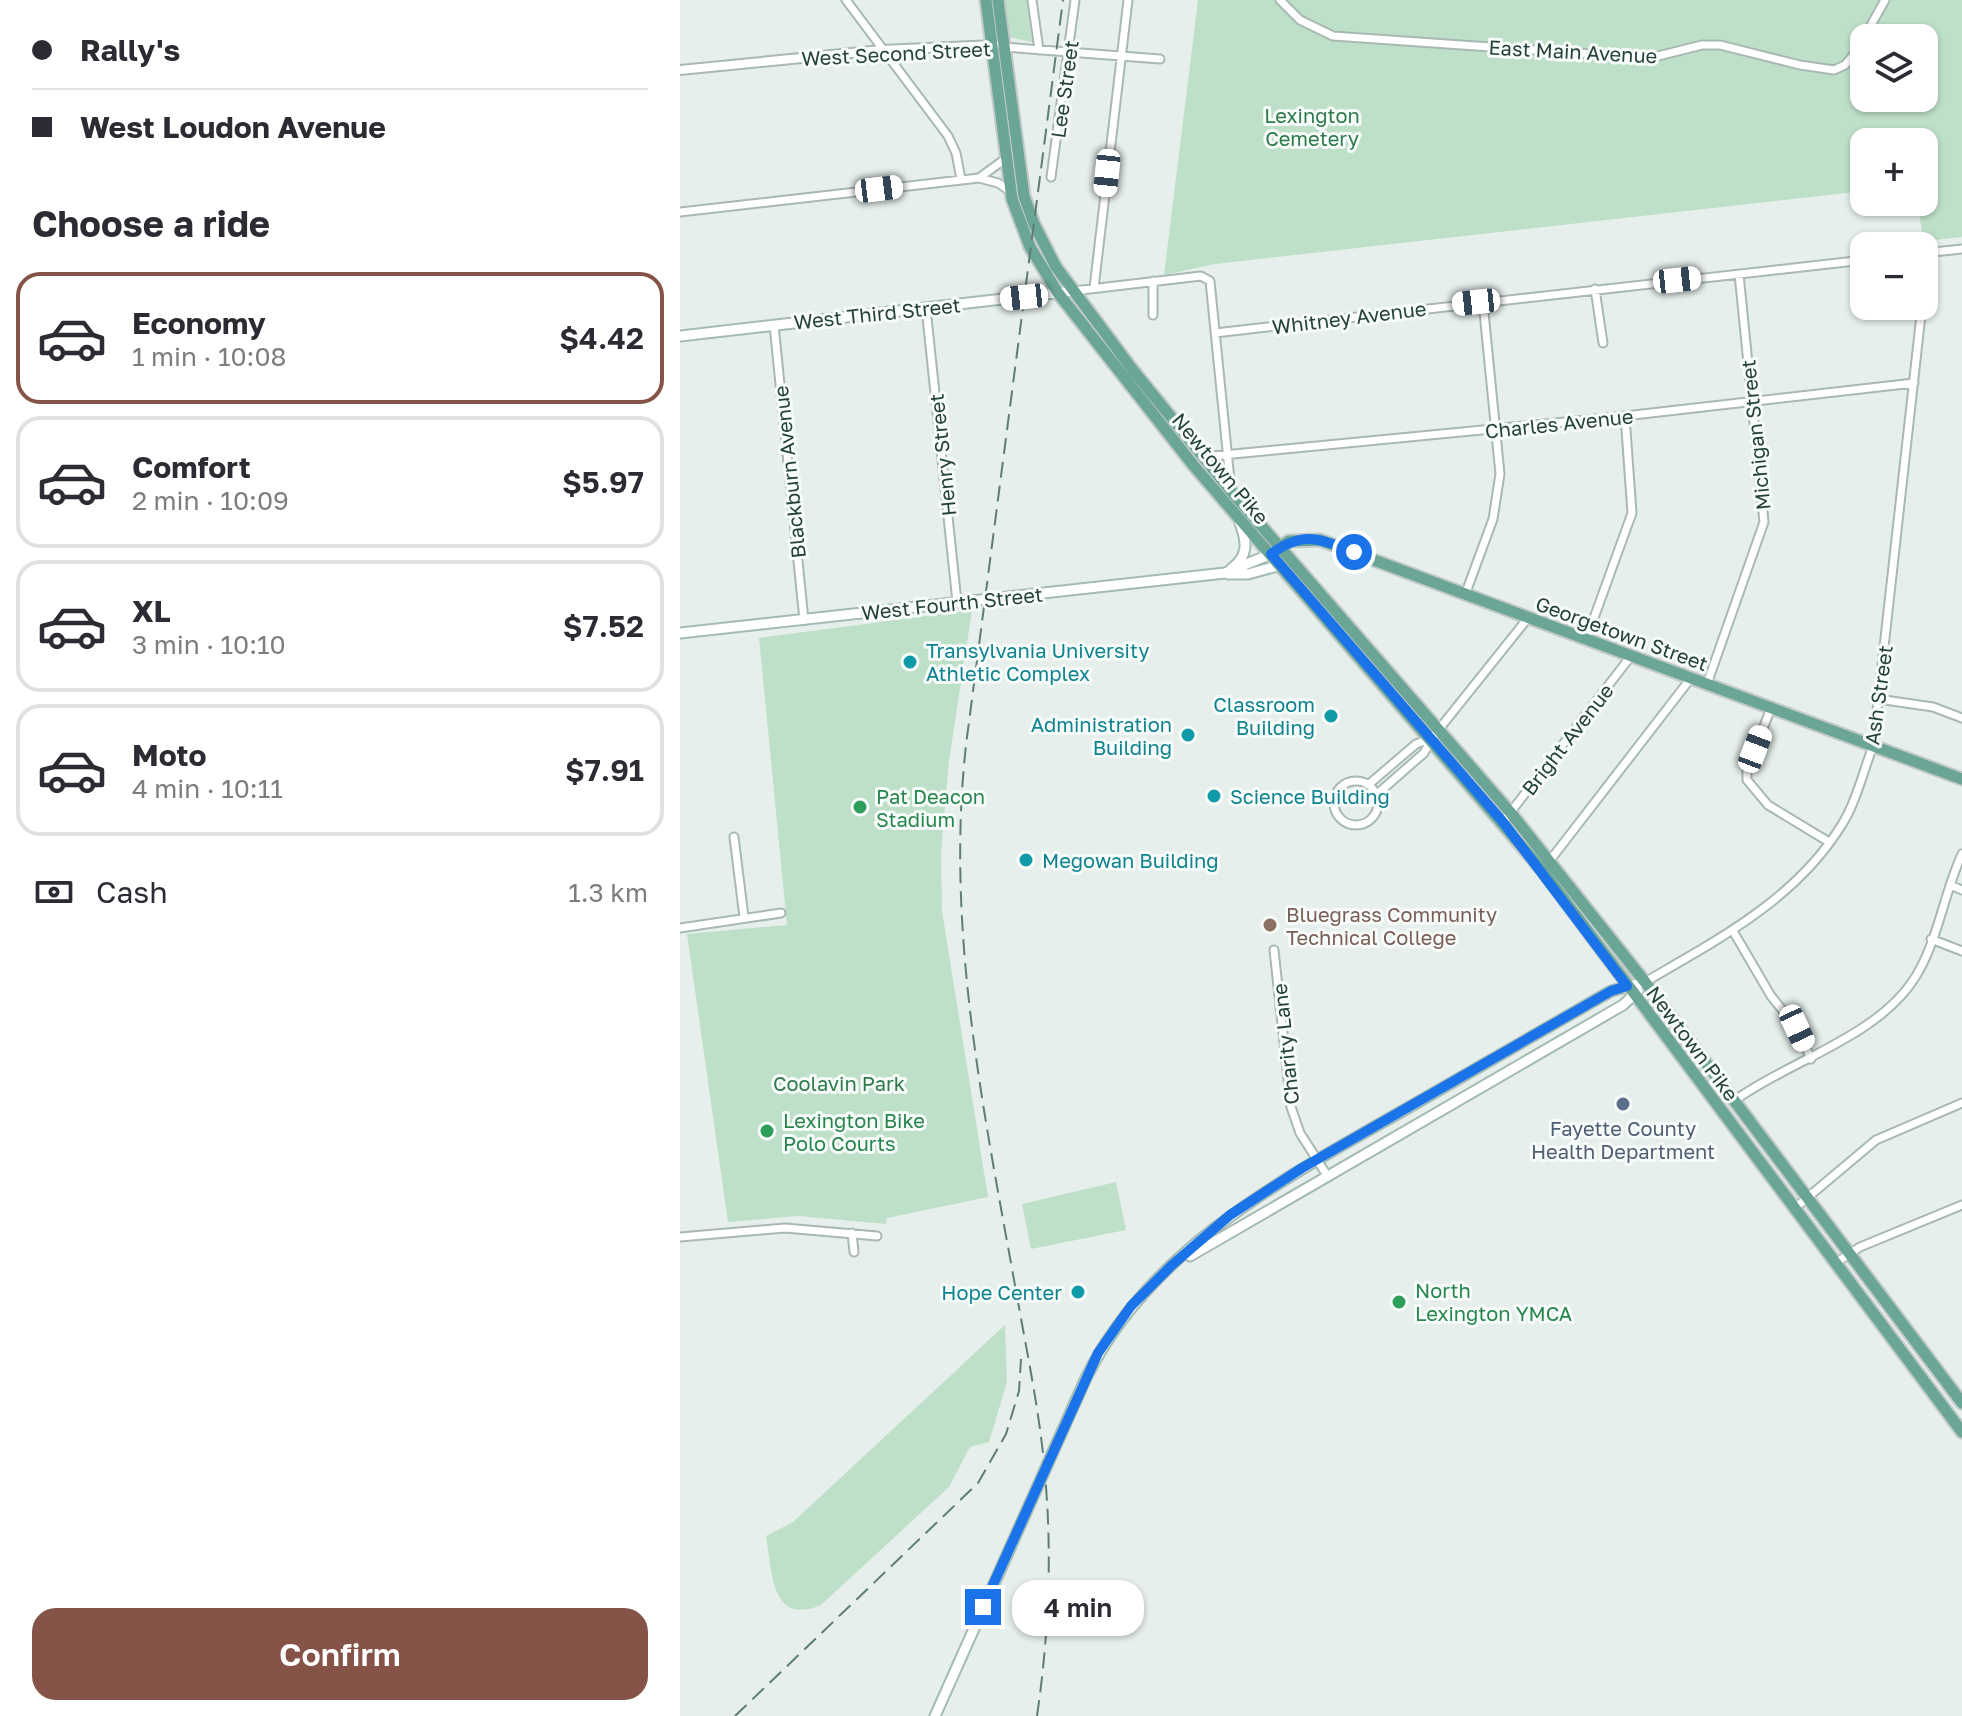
<!DOCTYPE html>
<html lang="en">
<head>
<meta charset="utf-8">
<style>
  :root { --surface:#fff; --page:#f2f2f3; --text:#2b2b33; --muted:#7c7c81; --line:#e1e1e2; --accent:#855347 }
  body { margin:0; font-family:"Golos Text",sans-serif; background:var(--page); color:var(--text); height:100vh; display:flex; flex-direction:column; font-size:30px; white-space:nowrap }
  * { box-sizing:border-box; margin:0 }
  p { font-size:26px; color:var(--muted) }
  .icon { flex:none; width:44px; height:44px; fill:none; stroke:currentColor; stroke-width:2; stroke-linecap:round; stroke-linejoin:round }
  .map { position:relative; flex:1; overflow:hidden }
  .sheet { display:flex; flex-direction:column; background:var(--surface); width:680px }
  .sheet>* { flex:none }
  .top-card { display:grid; align-content:center; height:176px; padding:0 32px; background:var(--surface) }
  .tools { position:absolute; left:1170px; top:24px; display:grid; gap:16px }
  .tools a { display:grid; place-items:center; width:88px; height:88px; border-radius:16px; background:var(--surface); box-shadow:0 2px 6px #0004; font-size:40px }
  .end { position:absolute; width:36px; height:36px; margin:-18px; border:10px solid #1a73e8; background:#fff; box-shadow:0 0 0 4px #fff }
  .from { border-radius:50% }
  .bubble { position:absolute; height:56px; border-radius:24px; background:var(--surface); box-shadow:0 2px 6px #0004; font-size:26px; font-weight:600; line-height:56px; text-align:center }
  .car { position:absolute; width:24px; height:48px; margin:-24px -12px; border-radius:10px; box-shadow:0 0 6px 2px #0007; background:linear-gradient(#fff 24%,#345 0 40%,#fff 0 76%,#345 0 86%,#fff 0) }
  .top-card b { display:flex; align-items:center; gap:28px; height:76px; font-size:30px }
  .top-card b+b { border-top:2px solid var(--line) }
  .top-card i { width:20px; height:20px; background:var(--text) }
  ul { padding:0; list-style:none }
  li { display:flex; align-items:center; gap:24px; height:132px; margin:0 16px 12px; padding:0 16px; border:4px solid var(--line); border-radius:24px }
  li div { flex:1 }
  li b { display:block; font-size:30px }
  li em { font-style:normal; font-weight:600 }
  li.on { border-color:var(--accent) }
  li>.icon { width:72px; height:72px; stroke-width:1.5 }
  h2 { padding:0 32px; font-size:36px; line-height:96px }
  .pay { display:flex; align-items:center; gap:20px; height:88px; padding:0 32px; font-size:30px }
  .pay p { margin-inline-start:auto }
  .action { display:flex; gap:16px; margin-top:auto; padding:16px 32px }
  .action a { flex:1; height:92px; border-radius:24px; background:var(--accent); color:#fff; font-size:32px; font-weight:600; line-height:92px; text-align:center }
  main { display:flex; flex:1; min-height:0 }
  .map>svg:first-child { display:block }
</style>
</head>
<body>
<main>
<section class="sheet">
<div class="top-card">
<b><i class="from"></i>Rally's</b>
<b><i></i>West Loudon Avenue</b>
</div>
<h2>Choose a ride</h2>
<ul>
<li class="on"><svg class="icon" aria-label="car" viewBox="0 0 24 24"><path d="M5 17H2v-5l4-1 3-4h7l3 4 3 1v5h-3M9 17h6M6 11h13"/><circle cx="7" cy="17" r="2"/><circle cx="17" cy="17" r="2"/></svg><div><b>Economy</b><p>1 min · 10:08</p></div><em>$4.42</em></li>
<li><svg class="icon" aria-label="car" viewBox="0 0 24 24"><path d="M5 17H2v-5l4-1 3-4h7l3 4 3 1v5h-3M9 17h6M6 11h13"/><circle cx="7" cy="17" r="2"/><circle cx="17" cy="17" r="2"/></svg><div><b>Comfort</b><p>2 min · 10:09</p></div><em>$5.97</em></li>
<li><svg class="icon" aria-label="car" viewBox="0 0 24 24"><path d="M5 17H2v-5l4-1 3-4h7l3 4 3 1v5h-3M9 17h6M6 11h13"/><circle cx="7" cy="17" r="2"/><circle cx="17" cy="17" r="2"/></svg><div><b>XL</b><p>3 min · 10:10</p></div><em>$7.52</em></li>
<li><svg class="icon" aria-label="car" viewBox="0 0 24 24"><path d="M5 17H2v-5l4-1 3-4h7l3 4 3 1v5h-3M9 17h6M6 11h13"/><circle cx="7" cy="17" r="2"/><circle cx="17" cy="17" r="2"/></svg><div><b>Moto</b><p>4 min · 10:11</p></div><em>$7.91</em></li>
</ul>
<div class="pay"><svg class="icon" aria-label="cash" viewBox="0 0 24 24"><path d="M3 7h18v10H3z"/><circle cx="12" cy="12" r="2"/></svg>Cash<p>1.3 km</p></div>
<div class="action"><a>Confirm</a></div>
</section>
<div class="map">
<svg width="1282" height="1716" viewBox="0 0 1282 1716">
  <rect width="100%" height="100%" fill="#e6efeb"/>
  <path fill="#bfe0c8" fill-rule="evenodd" d="M325,0H347L352,42L329,37Z
    M518,0H1282V237L1243,241L1238,202H1244V142H1184V191L535,264L484,275ZM1184,38H1244V98H1184Z
    M292,610L269,761L261,853L262,911L308,1197L207,1218L206,1224L118,1216L48,1222L7,934L107,925L79,638Z
    M436,1182L446,1230L351,1249L342,1204Z
    M325,1325L327,1382L309,1442L290,1447L269,1487L141,1605C90,1627 92,1569 86,1536L113,1522Z"/>
  <g fill="none" stroke-linecap="round" stroke-linejoin="round">
    <g stroke="#a8b8b2" stroke-width="11">
      <path id="minor" d="M166,0L268,136L276,153L281,179
        M352,0L359,50
        M600,0L620,20L653,36L970,58L1022,45H1040L1120,65L1154,70L1165,65L1176,52L1205,0
        M324,47L480,59
        M371,177L395,0
        M299,178L325,159
        M0,212L299,178L318,183L330,191
        M1244,253L1282,249
        M473,281V315
        M1244,285L1247,252
        M414,288L448,0
        M915,289L923,343
        M393,291L521,276L530,281L551,490
        M246,308L277,602
        M94,325L124,620
        M535,333L1184,260
        M523,457L936,417L1234,383
        M785,595L813,519L820,474L803,302
        M906,640L952,513L945,416
        M1027,684L1084,522L1059,274
        M1198,699L1253,707L1282,718
        M1091,708L1067,770V780L1088,805L1149,842
        M654 803a22 22 0 1 1 44 0a22 22 0 1 1-44 0Z
        M688,785L736,744L750,739
        M696,795L744,753L752,738L848,618
        M823,822L951,656
        M54,837L64,917
        M868,863L1011,678
        M1270,885L1282,890
        M0,928L101,913
        M1053,931L1091,996L1117,1028L1131,1059
        M1251,939L1282,951
        M594,950L611,1107L620,1133L648,1177
        M965,982C1037,940 1115,900 1161,826C1176,803 1183,772 1193,746L1242,306
        M1054,1101C1108,1061 1199,1037 1236,976C1258,940 1264,893 1282,854
        M1115,1208L1196,1140L1282,1103
        M172,1233L174,1252
        M0,1237L105,1228L197,1236
        M1157,1262L1180,1247L1282,1205"/>
    </g>
    <g stroke="#a8b8b2" stroke-width="12">
      <path id="tertiary" d="M0,70L202,50L315,45"/>
    </g>
    <g stroke="#a4bbb3" stroke-width="13">
      <path id="secondary" d="M0,336L393,291
        M551,569C569,556 567,542 560,523
        M548,574H568L601,565
        M0,633L545,573L591,554
        M510,1256L943,1005L958,991
        M255,1716L406,1378C470,1248 605,1178 726,1109C795,1070 863,1030 931,991L965,982"/>
    </g>
    <g stroke="#c2cac8" stroke-width="15">
      <path id="primary" d="M306,0L332,199L350,247L378,293L514,466L862,870L1282,1432
        M318,0L344,196L354,224L376,267L452,369L551,491L830,812L965,982L1282,1403
        M597,550L609,541L640,540L1282,779"/>
    </g>
    <use href="#minor" stroke="#fff" stroke-width="7"/>
    <use href="#tertiary" stroke="#fff" stroke-width="8"/>
    <use href="#secondary" stroke="#fff" stroke-width="9"/>
    <use href="#primary" stroke="#6aa596" stroke-width="11"/>
    <path stroke="#5f7d75" stroke-width="2" stroke-dasharray="16 8" stroke-linecap="butt" d="M55,1716L298,1483L326,1434L339,1391L341,1359
      M357,1716C368,1641 372,1563 366,1487C362,1425 349,1363 338,1302C305,1117 265,934 286,745L383,0"/>
  </g>
  <g fill="none" stroke-linecap="round" stroke-linejoin="round">
    <path stroke="#1a73e8" stroke-width="10" d="M303,1607L418,1353L451,1306L492,1265L550,1215L622,1168L931,991L947,986L823,822L591,554C624,530 639,539 674,552"/>
  </g>
  <g fill="#0f9aa8" stroke="#f7fbf9" stroke-width="3">
    <circle cx="230" cy="662" r="8"/>
    <circle cx="651" cy="716" r="8"/>
    <circle cx="508" cy="735" r="8"/>
    <circle cx="534" cy="796" r="8"/>
    <circle cx="346" cy="860" r="8"/>
    <circle cx="398" cy="1292" r="8"/>
  </g>
  <g fill="#2e9e5b" stroke="#f7fbf9" stroke-width="3">
    <circle cx="180" cy="807" r="8"/>
    <circle cx="87" cy="1131" r="8"/>
    <circle cx="719" cy="1302" r="8"/>
  </g>
  <circle fill="#8d6e63" stroke="#f7fbf9" stroke-width="3" cx="590" cy="925" r="8"/>
  <circle fill="#5c6f8a" stroke="#f7fbf9" stroke-width="3" cx="943" cy="1104" r="8"/>
  <g text-anchor="middle" dominant-baseline="central" stroke-width="6" stroke-linejoin="round" paint-order="stroke">
    <g font-size="20" fill="#24423a" stroke="#f7fbf9">
      <text transform="translate(893 51) rotate(3)">East Main Avenue</text>
      <text transform="translate(216 53) rotate(-3)">West Second Street</text>
      <text transform="translate(384 89) rotate(-82)">Lee Street</text>
      <text transform="translate(197 313) rotate(-6)">West Third Street</text>
      <text transform="translate(669 317) rotate(-7)">Whitney Avenue</text>
      <text transform="translate(879 423) rotate(-6)">Charles Avenue</text>
      <text transform="translate(1075 435) rotate(-96)">Michigan Street</text>
      <text transform="translate(262 455) rotate(-96)">Henry Street</text>
      <text transform="translate(541 468) rotate(50)">Newtown Pike</text>
      <text transform="translate(109 472) rotate(-96)">Blackburn Avenue</text>
      <text transform="translate(272 603) rotate(-6)">West Fourth Street</text>
      <text transform="translate(942 633) rotate(20)">Georgetown Street</text>
      <text transform="translate(1198 695) rotate(-82)">Ash Street</text>
      <text transform="translate(887 739) rotate(-52)">Bright Avenue</text>
      <text transform="translate(1013 1043) rotate(53)">Newtown Pike</text>
      <text transform="translate(605 1044) rotate(-96)">Charity Lane</text>
    </g>
    <g font-size="20" fill="#2d7a4b" stroke="#f7fbf9">
      <text x="632" y="115">Lexington<tspan x="632" dy="23">Cemetery</tspan></text>
      <text x="159" y="1083">Coolavin Park</text>
    </g>
    <g font-size="20" fill="#0d838f" stroke="#f7fbf9" text-anchor="start">
      <text x="246" y="650">Transylvania University<tspan x="246" dy="23">Athletic Complex</tspan></text>
      <text x="635" y="704" text-anchor="end">Classroom<tspan x="635" dy="23">Building</tspan></text>
      <text x="492" y="724" text-anchor="end">Administration<tspan x="492" dy="23">Building</tspan></text>
      <text x="550" y="796">Science Building</text>
      <text x="362" y="860">Megowan Building</text>
      <text x="382" y="1292" text-anchor="end">Hope Center</text>
    </g>
    <g font-size="20" fill="#27864d" stroke="#f7fbf9" text-anchor="start">
      <text x="196" y="796">Pat Deacon<tspan x="196" dy="23">Stadium</tspan></text>
      <text x="103" y="1120">Lexington Bike<tspan x="103" dy="23">Polo Courts</tspan></text>
      <text x="735" y="1290">North<tspan x="735" dy="23">Lexington YMCA</tspan></text>
    </g>
    <g font-size="20" fill="#785e54" stroke="#f7fbf9" text-anchor="start">
      <text x="606" y="914">Bluegrass Community<tspan x="606" dy="23">Technical College</tspan></text>
    </g>
    <g font-size="20" fill="#4e5e75" stroke="#f7fbf9">
      <text x="943" y="1128">Fayette County<tspan x="943" dy="23">Health Department</tspan></text>
    </g>
  </g>
</svg>
<div class="tools">
<a><svg class="icon" aria-label="layers" viewBox="0 0 24 24"><path d="M12 4l9 5-9 5-9-5zM3 14l9 5 9-5"/></svg></a>
<a>+</a>
<a>−</a>
</div>
<i class="end from" style="left:674px;top:552px"></i>
<i class="end" style="left:303px;top:1607px"></i>
<div class="bubble" style="left:332px;top:1580px;width:132px">4 min</div>
<i class="car" style="left:427px;top:173px;rotate:186deg"></i>
<i class="car" style="left:199px;top:189px;rotate:83deg"></i>
<i class="car" style="left:997px;top:280px;rotate:84deg"></i>
<i class="car" style="left:344px;top:297px;rotate:264deg"></i>
<i class="car" style="left:796px;top:302px;rotate:264deg"></i>
<i class="car" style="left:1075px;top:749px;rotate:21deg"></i>
<i class="car" style="left:1117px;top:1028px;rotate:155deg"></i>
</div>
</main>
</body>
</html>
